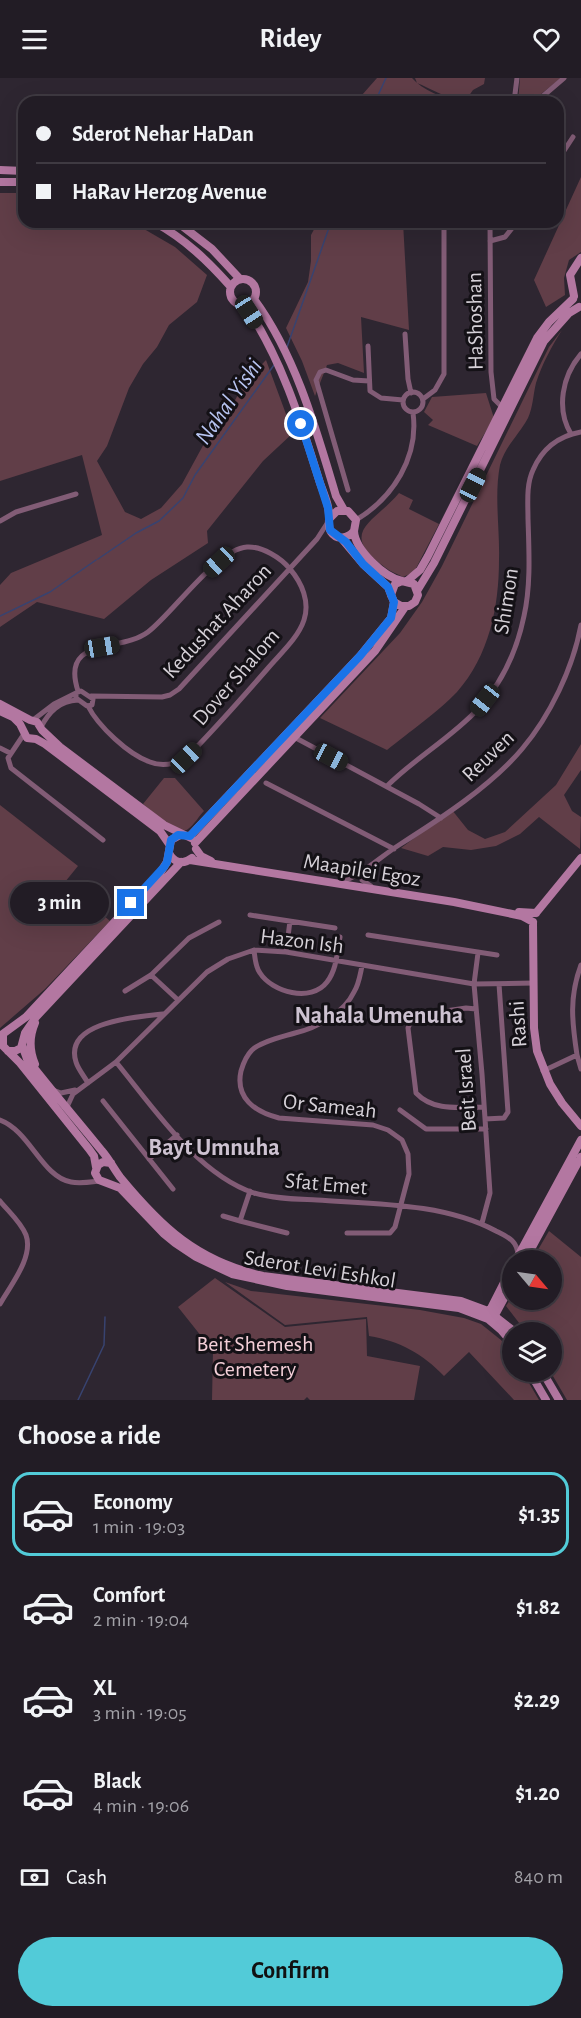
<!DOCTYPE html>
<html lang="en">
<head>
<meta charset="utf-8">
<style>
  :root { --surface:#221c25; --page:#2a252d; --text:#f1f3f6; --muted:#a2a1a7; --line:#3f3a42; --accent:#52cbd8 }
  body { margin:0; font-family:"Alegreya Sans",sans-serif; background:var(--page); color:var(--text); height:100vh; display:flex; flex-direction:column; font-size:22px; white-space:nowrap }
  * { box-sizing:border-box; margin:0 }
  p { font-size:20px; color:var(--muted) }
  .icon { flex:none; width:33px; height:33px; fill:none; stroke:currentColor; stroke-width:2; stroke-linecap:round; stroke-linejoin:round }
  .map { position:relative; height:1322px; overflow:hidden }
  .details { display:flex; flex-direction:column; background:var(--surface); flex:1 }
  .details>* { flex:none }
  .banner { position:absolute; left:18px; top:18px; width:546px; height:132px; border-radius:18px; box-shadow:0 6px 24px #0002,0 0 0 2px var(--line); display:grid; align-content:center; height:132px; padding:0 18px; background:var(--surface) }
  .needle { width:39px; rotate:119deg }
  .fabs { position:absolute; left:502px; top:1172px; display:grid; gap:12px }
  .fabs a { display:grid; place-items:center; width:60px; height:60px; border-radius:50%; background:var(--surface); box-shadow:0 6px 24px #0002,0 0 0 2px var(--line); font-size:30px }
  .end { position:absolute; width:27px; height:27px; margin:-14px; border:8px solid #1a73e8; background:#fff; box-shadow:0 0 0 3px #fff }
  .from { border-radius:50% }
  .bubble { position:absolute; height:42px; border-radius:21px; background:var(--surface); box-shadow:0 6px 24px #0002,0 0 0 2px var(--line); font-size:20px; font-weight:700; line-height:42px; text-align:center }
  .car { position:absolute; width:18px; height:36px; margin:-18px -9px; border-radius:8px; box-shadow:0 0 4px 2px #0007; background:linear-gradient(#222 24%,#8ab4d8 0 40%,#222 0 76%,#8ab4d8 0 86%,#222 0) }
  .banner b { display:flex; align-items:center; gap:21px; height:57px; font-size:22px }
  .banner b+b { border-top:2px solid var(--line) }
  .banner i { width:15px; height:15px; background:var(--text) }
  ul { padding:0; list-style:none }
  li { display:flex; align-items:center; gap:18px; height:84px; margin:0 12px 9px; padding:0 6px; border:3px solid transparent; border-radius:18px }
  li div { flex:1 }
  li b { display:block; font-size:22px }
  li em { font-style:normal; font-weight:700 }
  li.current { border-color:var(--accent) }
  li>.icon { width:54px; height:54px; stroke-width:1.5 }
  h2 { padding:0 18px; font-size:27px; line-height:72px }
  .pay { display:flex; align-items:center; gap:15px; height:66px; padding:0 18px; font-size:22px }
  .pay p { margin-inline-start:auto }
  .button { display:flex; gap:12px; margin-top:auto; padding:12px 18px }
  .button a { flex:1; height:69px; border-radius:36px; background:var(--accent); color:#111; font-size:24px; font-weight:700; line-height:69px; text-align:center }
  header { display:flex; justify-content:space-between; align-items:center; height:78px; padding:0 18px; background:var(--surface); font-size:27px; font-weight:700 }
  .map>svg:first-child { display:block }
</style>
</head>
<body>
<header><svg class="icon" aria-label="menu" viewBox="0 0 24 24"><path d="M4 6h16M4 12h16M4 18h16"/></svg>Ridey<svg class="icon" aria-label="heart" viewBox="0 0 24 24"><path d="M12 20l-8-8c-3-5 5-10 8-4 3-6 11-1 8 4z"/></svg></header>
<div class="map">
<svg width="581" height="1322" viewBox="0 0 581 1322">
  <rect width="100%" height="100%" fill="#2e2631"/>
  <path fill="#613e48" d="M377,0H412C422,12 443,20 459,24H359L362,17Z
    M415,0H485L484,6L473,12L468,19C452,25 432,11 417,5Z
    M520,0H561L531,24H518Z
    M581,99V174L569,182L564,200L565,217L546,229L534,202Z
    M0,115H24V144H132L175,169L207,197L197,224L169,247L157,269L143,286L129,310L107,368L97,383L125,434L141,441L161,430L182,406L212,351L234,324L245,304L266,282L293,355L263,383L207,453L208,465L151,502L104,541L37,524L0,549V507L11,495L102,457L82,377L0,403Z
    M318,144H403L409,252L361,239L364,295L338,285L327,287L315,318L302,283L286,250L308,204L311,183V157Z
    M562,252C552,268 542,286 536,305C533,317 533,329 528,340C519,357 505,368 500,387C494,418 500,451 499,482C499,529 489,578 457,614C439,633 408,655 387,672L320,640L400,555L422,524L442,488L542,283L549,269Z
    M486,315L494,340L477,368L428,347L433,342L424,334L432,319Z
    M399,415L413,422L409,431L439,446L414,494L403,499C398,496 391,494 386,490C336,454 374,445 399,415Z
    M581,666V692L564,717L572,733L581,739L580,771L539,739L520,756L496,768L471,772L443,769L428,778L401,770L452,732L468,752L485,761L505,754L556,707Z
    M164,700H175L204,733C199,738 194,747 188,751C178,759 152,733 143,726Z
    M0,727L78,788L65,804L110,843L45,911L0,950Z
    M549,1153L581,1179V1322H567L550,1293H552V1254H526L506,1228L513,1217V1221H552V1182H532Z
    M215,1200L285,1249L366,1241L367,1278L420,1288L414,1322H310L307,1319L304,1322H212L213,1273L178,1229Z
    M225,1204L251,1213L420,1232L464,1240L481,1246L501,1262L513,1277V1293H522L539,1322H514L469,1274L444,1298C423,1276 400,1263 369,1258L367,1239L285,1247Z"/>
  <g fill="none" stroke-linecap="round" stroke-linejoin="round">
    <path stroke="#384370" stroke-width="1.5" d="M375,24L386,0
      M287,269L331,144
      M98,481L136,455L159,443L183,420L195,397L274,287
      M0,538L50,514L96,482
      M78,1322L104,1267L105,1239"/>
    <path stroke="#825c76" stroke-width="5" d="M514,24L517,0
      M536,24L564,0
      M558,82L573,59
      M490,144L491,294L494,321L503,330
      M490,163L505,159L517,144
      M405,256L408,301L411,315
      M368,268L370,313L381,320L403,322
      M403 324a10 10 0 1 1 20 0a10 10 0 1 1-20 0Z
      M423,321L435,312L444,296V144
      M571,356C556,331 562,298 581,276
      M348,412L316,302L320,294L326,292L353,302L369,303
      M356,442C393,420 419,379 413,335
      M0,443L16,434L76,416
      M78,613C60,558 120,575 148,554C173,535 217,471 247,469C262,468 281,480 290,491C302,505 310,524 304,542C298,560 281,575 269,589C242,620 215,651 186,680C175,686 162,689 150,684C129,677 98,648 88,628
      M81,613L93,621L92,627L87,628L76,620V615Z
      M91,618L162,619L170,617L179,611L317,461L328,444
      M33,642L54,626L76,615
      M41,649C49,634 59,623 78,622
      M24,656L8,680L11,690L103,762
      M294,659L419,726L441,740
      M0,670L10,675
      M266,705L394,771
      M387,708C415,680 451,660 478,631C502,605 517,572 524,538C531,507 529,473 528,441C528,425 526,407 533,392C542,371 559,358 581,354
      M365,791L362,797V802L371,808
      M341,804C362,797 380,779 399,767C440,741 491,708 522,671C550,638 573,590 581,547
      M250,837L335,850
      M368,857L497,877
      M254,872C255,879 255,888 260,895C272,914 311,925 327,904C337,891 337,874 340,859
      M286,874L290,843
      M478,875L474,906L482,996L490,1115L482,1145
      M151,897L178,922
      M125,913L151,897L189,860L219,844
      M476,931L466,930L418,937L412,940L408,950L416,1015C434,1034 460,1029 484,1029
      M577,977L581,991
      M116,984C153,1029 197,1096 254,1115C274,1121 297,1121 317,1122C375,1126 444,1125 496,1153C508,1159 518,1163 518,1178
      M543,993L577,977C572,944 569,919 581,887
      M88,1005C84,998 78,991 76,984C63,943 138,939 163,936
      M53,1012L61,1015L75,1012
      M103,1023L173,1111
      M67,1029L73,1016L116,984L207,894L228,881L254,872L286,874L474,906L534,905
      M400,1032L426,1051H486
      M485,1041L504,1040L508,1034L499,906
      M0,1042C30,1053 42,1099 71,1104C80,1106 91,1104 100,1103
      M149,1081L177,1057
      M250,1113L240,1143L287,1155
      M0,1123C8,1133 21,1144 26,1157C34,1179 10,1208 0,1226
      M223,1138L240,1143
      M347,1155H390L395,1149L409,1096L408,1076L402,1062L388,1052L373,1047L279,1040C255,1034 235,1020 241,993C243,986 247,977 252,972C262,963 282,959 295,955C317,950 344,935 354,914C359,906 360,897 362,888"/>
    <path stroke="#b377a1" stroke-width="8" d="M0,92L24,93
      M0,104H24
      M154,144C185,161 208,183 231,209
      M177,144L212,171L240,201
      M230 214a13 13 0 1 1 26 0a13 13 0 1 1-26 0Z
      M574,218L570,197L581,180
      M254,221C296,278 316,351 336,418L344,432
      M245,227C282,281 301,344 320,405C324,416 330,429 329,440C329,446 328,449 331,454C337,463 348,460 354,453L356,442L348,433H337L330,440
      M354,453C355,472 384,499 402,503
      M341,460L363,486L388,509L394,524L401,528H409L415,524L418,517L414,506L402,503L395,506L391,517
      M407,503L420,492L428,478L537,260L549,244L573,221
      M417,513L434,485L544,263L569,235L579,229
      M0,626L30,642L37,644L42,652L60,669L164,747L193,761
      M0,633L13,639L20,646L27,660L36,661L45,666L160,753L169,766
      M190,758L360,578L391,540L394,524
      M195,765L375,573L405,529
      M196,771L201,778L211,783
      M169,775C174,785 183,787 192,780
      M190,782L454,824L522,838L533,844
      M519,834L536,835
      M536,835L581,780
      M533,844L534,950L537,973L550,1006L562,1025L581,1048
      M3,957V968L20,985L89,1071L94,1078L96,1089
      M0,958L26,939L160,795L167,784L171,762L182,756
      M22,967L27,981C51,1012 77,1042 102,1073C109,1081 114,1091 120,1099C162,1150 197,1183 263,1198L461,1223L488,1233L515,1254
      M8,973H15L21,970L25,955L36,939L181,784
      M35,986C29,972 29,959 35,945
      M111,1085L103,1084L98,1087L95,1095L99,1102L120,1110L164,1156L175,1165L196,1179L232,1196L287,1208L459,1230L488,1241L501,1252L513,1266
      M516,1182L581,1062
      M525,1182L581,1079
      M488,1236L513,1187
      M493,1238L495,1237L513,1204
      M529,1293L546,1322
      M542,1293L559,1322"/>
  </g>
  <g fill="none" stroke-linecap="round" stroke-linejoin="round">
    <path stroke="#1a73e8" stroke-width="8" d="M131,825L164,789L167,784L171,762L178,757L190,758L360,578L391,540L394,524L388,509L363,486L346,464L330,452L328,430L301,346"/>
  </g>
  <g text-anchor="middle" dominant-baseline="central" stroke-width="6" stroke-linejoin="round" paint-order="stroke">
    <g font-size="22" fill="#d6d1d8" stroke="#141116">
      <text transform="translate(475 243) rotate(-91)">HaShoshan</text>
      <text transform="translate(506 523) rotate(-81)">Shimon</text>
      <text transform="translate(217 543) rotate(-47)">Kedushat Aharon</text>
      <text transform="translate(236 599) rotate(-49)">Dover Shalom</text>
      <text transform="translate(488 678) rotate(-44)">Reuven</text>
      <text transform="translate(362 792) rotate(9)">Maapilei Egoz</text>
      <text transform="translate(302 863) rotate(7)">Hazon Ish</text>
      <text transform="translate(518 946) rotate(-94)">Rashi</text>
      <text transform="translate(466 1012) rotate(-94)">Beit Israel</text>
      <text transform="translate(330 1028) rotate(6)">Or Sameah</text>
      <text transform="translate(326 1106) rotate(5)">Sfat Emet</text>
      <text transform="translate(320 1191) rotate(9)">Sderot Levi Eshkol</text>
    </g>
    <g font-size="22" fill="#f4cfd8" stroke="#141116">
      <text x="255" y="1266">Beit Shemesh<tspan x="255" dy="25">Cemetery</tspan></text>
    </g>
    <g font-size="24" font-style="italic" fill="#b8c5f2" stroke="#141116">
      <text transform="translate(229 324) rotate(-55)">Nahal Yishi</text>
    </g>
    <g font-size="24" font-weight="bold" fill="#cdc2d1" stroke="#141116">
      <text x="379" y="938">Nahala Umenuha</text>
      <text x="214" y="1070">Bayt Umnuha</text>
    </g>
  </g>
</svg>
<div class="fabs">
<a><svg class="needle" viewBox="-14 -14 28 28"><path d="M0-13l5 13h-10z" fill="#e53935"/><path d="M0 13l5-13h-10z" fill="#a2a1a7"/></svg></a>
<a><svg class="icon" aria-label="layers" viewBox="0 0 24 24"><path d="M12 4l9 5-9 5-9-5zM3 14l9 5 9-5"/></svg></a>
</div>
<i class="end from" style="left:301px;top:346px"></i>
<i class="end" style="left:131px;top:825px"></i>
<div class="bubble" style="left:10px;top:804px;width:99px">3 min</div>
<i class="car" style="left:249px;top:234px;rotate:147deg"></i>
<i class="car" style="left:473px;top:407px;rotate:27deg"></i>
<i class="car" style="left:219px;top:484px;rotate:227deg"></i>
<i class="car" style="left:102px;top:569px;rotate:80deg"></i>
<i class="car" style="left:485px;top:622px;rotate:218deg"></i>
<i class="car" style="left:331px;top:679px;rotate:118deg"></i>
<i class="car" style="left:186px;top:680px;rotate:46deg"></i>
<div class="banner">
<b><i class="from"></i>Sderot Nehar HaDan</b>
<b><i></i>HaRav Herzog Avenue</b>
</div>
</div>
<section class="details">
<h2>Choose a ride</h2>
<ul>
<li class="current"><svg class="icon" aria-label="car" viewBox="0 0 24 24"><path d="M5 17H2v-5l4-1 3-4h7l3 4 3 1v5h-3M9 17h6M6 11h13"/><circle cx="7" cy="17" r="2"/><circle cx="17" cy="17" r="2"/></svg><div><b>Economy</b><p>1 min · 19:03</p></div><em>$1.35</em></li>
<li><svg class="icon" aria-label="car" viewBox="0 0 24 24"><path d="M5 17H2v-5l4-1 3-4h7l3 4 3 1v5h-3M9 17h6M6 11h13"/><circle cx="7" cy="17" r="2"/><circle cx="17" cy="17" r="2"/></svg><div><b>Comfort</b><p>2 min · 19:04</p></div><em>$1.82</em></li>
<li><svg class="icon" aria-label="car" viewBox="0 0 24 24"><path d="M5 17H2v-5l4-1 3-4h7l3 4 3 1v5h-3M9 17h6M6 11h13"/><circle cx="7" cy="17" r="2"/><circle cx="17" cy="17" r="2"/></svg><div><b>XL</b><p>3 min · 19:05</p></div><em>$2.29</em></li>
<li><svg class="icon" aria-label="car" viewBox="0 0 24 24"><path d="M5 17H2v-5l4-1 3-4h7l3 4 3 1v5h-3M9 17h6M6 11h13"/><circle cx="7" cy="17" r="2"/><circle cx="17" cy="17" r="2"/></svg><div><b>Black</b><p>4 min · 19:06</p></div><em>$1.20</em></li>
</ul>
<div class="pay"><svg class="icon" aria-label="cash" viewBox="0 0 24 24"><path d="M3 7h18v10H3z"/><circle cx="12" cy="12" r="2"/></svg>Cash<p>840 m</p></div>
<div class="button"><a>Confirm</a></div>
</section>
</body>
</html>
